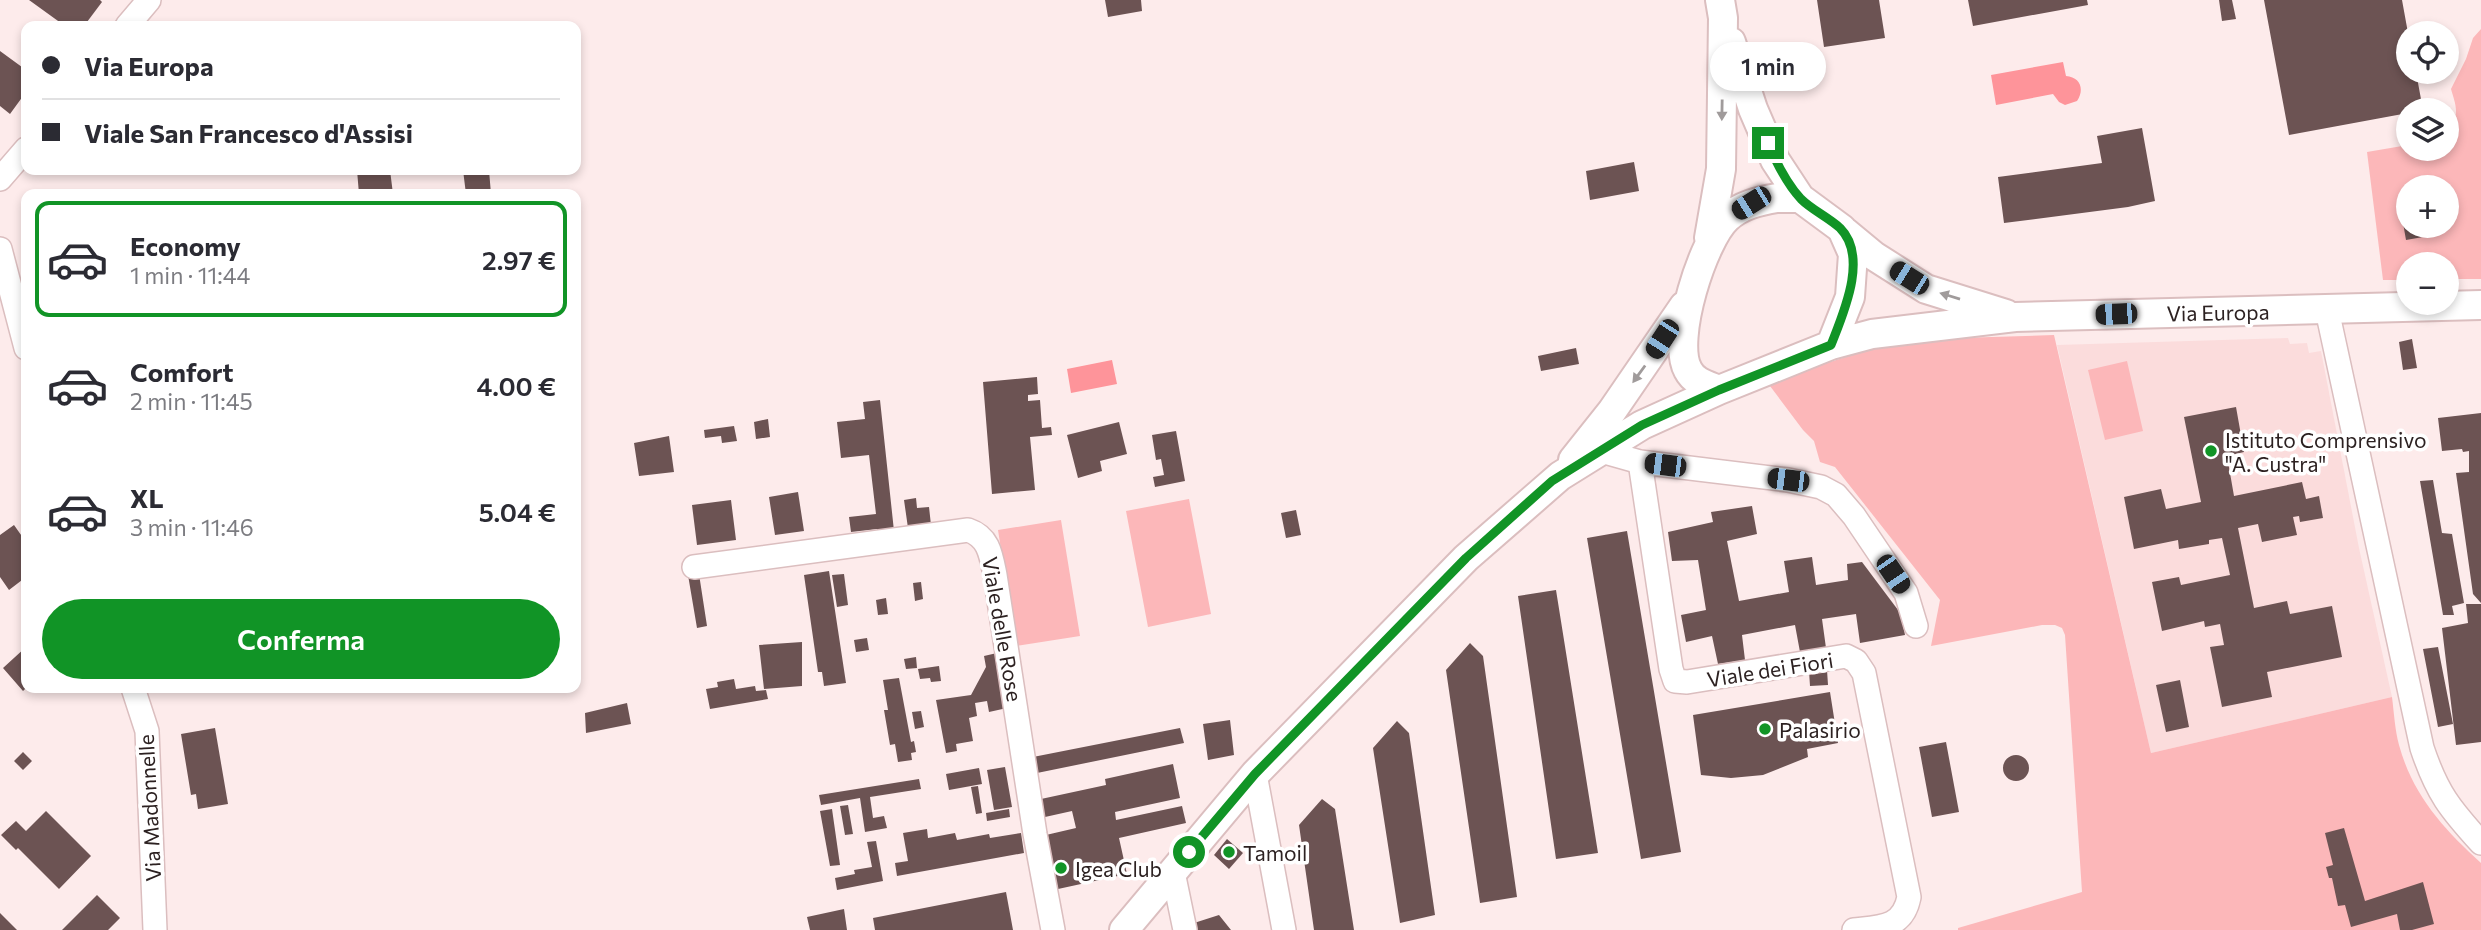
<!DOCTYPE html>
<html lang="it">
<head>
<meta charset="utf-8">
<style>
  :root { --surface:#fff; --page:#f7f7f7; --text:#2b2b33; --muted:#7c7c81; --line:#e1e1e2; --accent:#119426 }
  body { margin:0; font-family:Commissioner,sans-serif; background:var(--page); color:var(--text); height:100vh; display:flex; flex-direction:column; font-size:26px; white-space:nowrap }
  * { box-sizing:border-box; margin:0 }
  p { font-size:23px; color:var(--muted) }
  .icon { flex:none; width:38px; height:38px; fill:none; stroke:currentColor; stroke-width:2; stroke-linecap:round; stroke-linejoin:round }
  .map { position:relative; flex:1; overflow:hidden }
  .panel { position:absolute; left:21px; top:189px; width:560px; height:504px; display:flex; flex-direction:column; background:var(--surface); border-radius:14px; box-shadow:0 4px 10px #0003 }
  .panel>* { flex:none }
  .guide { position:absolute; left:21px; top:21px; width:560px; height:154px; border-radius:14px; box-shadow:0 4px 10px #0003; display:grid; align-content:center; height:154px; padding:0 21px; background:var(--surface) }
  .fabs { position:absolute; left:2396px; top:21px; display:grid; gap:14px }
  .fabs a { display:grid; place-items:center; width:63px; height:63px; border-radius:50%; background:var(--surface); box-shadow:0 4px 10px #0003; font-size:35px }
  .end { position:absolute; width:32px; height:32px; margin:-16px; border:9px solid #119426; background:#fff; box-shadow:0 0 0 4px #fff }
  .from { border-radius:50% }
  .bubble { position:absolute; height:49px; border-radius:24px; background:var(--surface); box-shadow:0 4px 10px #0003; font-size:23px; font-weight:600; line-height:49px; text-align:center }
  .car { position:absolute; width:21px; height:42px; margin:-21px -10px; border-radius:9px; box-shadow:0 0 5px 2px #0007; background:linear-gradient(#222 24%,#8ab4d8 0 40%,#222 0 76%,#8ab4d8 0 86%,#222 0) }
  .guide b { display:flex; align-items:center; gap:24px; height:66px; font-size:26px }
  .guide b+b { border-top:2px solid var(--line) }
  .guide i { width:18px; height:18px; background:var(--text) }
  ul { padding:12px 0 0; list-style:none }
  li { display:flex; align-items:center; gap:21px; height:116px; margin:0 14px 10px; padding:0 7px; border:4px solid transparent; border-radius:14px }
  li div { flex:1 }
  li b { display:block; font-size:26px }
  li em { font-style:normal; font-weight:600 }
  li.on { border-color:var(--accent) }
  li>.icon { width:63px; height:63px; stroke-width:1.5 }
  .button { display:flex; gap:14px; margin-top:auto; padding:14px 21px }
  .button a { flex:1; height:80px; border-radius:42px; background:var(--accent); color:#fff; font-size:28px; font-weight:600; line-height:80px; text-align:center }
  .map>svg:first-child { display:block }
</style>
</head>
<body>
<div class="map">
<svg width="2481" height="930" viewBox="0 0 2481 930">
  <rect width="100%" height="100%" fill="#fdebeb"/>
  <path fill="#fbdcdc" d="M2288,338L2290,344L2307,343L2309,353L2321,351L2359,548L2392,697L2151,753L2057,345Z"/>
  <path fill="#fcb7b9" fill-rule="evenodd" d="M2481,29V279H2447L2446,264H2408V280H2383L2367,152L2408,145V149H2446C2447,133 2456,125 2456,111C2456,104 2453,96 2451,89L2466,59L2473,38ZM2408,187H2446V226H2408Z
    M2054,335L2151,753L2392,697C2394,713 2395,730 2399,745C2413,796 2444,829 2481,863V930H1958V928L2082,892L2065,635L2062,628L2055,625H2042L1931,646L1940,600L1835,467L1820,462L1814,441L1803,430L1770,386L1817,366L1891,343L1958,338Z
    M2127,361L2143,431L2105,440L2088,370Z
    M1189,499L1211,614L1148,627L1126,511Z
    M1061,520L1080,636L1016,646L998,530Z"/>
  <path fill="#fe949a" d="M2063,62L2066,76C2080,77 2085,89 2077,101L2065,105L2059,102L2053,94L1996,105L1991,75Z
    M1112,360L1117,384L1071,393L1067,369Z"/>
  <path fill="#6c5353" d="M29,0H100L102,2L84,26H65Z
    M1105,0H1141L1142,11L1108,17Z
    M1817,0H1879L1885,38L1824,47Z
    M1968,0H2087L2088,5L1973,26Z
    M2219,0H2232L2236,19L2222,21Z
    M2264,0H2402L2408,33V72H2416L2423,110H2408V113L2289,135Z
    M0,51L26,70V92L10,114L0,106Z
    M2142,128L2155,201L2128,207L2004,223L1998,177L2102,163L2097,136Z
    M1634,162L1639,191L1590,200L1586,171Z
    M357,170H390L393,194H359Z
    M463,170H489L491,194H466Z
    M2408,216V226H2421L2423,237L2406,240L2402,217Z
    M2412,339L2417,368L2403,370L2399,342Z
    M1576,348L1579,364L1541,371L1538,356Z
    M1037,377L1038,394L1028,395V401L1040,400L1042,428L1051,427L1052,435L1030,437L1035,490L992,494L983,382Z
    M880,400L894,531L878,533L877,529L851,532L849,517L876,514L869,455L841,458L837,422L865,419L863,402Z
    M2236,407L2244,452L2227,456L2234,496L2302,482L2306,499L2319,496L2323,518L2300,522L2299,516L2293,517L2297,535L2262,542L2258,524L2238,528L2254,608L2287,601L2290,614L2332,606L2342,657L2267,672L2272,697L2222,707L2210,647L2224,645L2220,624L2205,627L2204,621L2162,631L2152,582L2179,577L2181,585L2230,575L2222,538L2209,540V544L2179,549L2178,540L2134,549L2124,497L2161,489L2166,509L2201,502L2184,417Z
    M2481,413V603L2473,594L2456,473L2469,472V451L2463,452L2462,449L2442,451L2438,418Z
    M768,419L770,437L756,439L754,422Z
    M1119,422L1127,454L1100,461L1102,471L1078,478L1067,435Z
    M734,426L737,441L722,443L721,436L705,438L704,430Z
    M1176,431L1185,481L1155,487L1153,477L1164,475L1161,459L1156,460L1152,435Z
    M669,436L674,472L639,476L634,443Z
    M2433,480L2442,533L2452,534L2464,603L2452,606L2454,615H2443L2420,481Z
    M798,492L804,531L775,535L769,497Z
    M916,498L917,508L929,507L931,525L908,528L904,500Z
    M731,500L736,540L697,545L692,505Z
    M1752,506L1757,534L1727,541L1739,601L1789,592L1784,561L1812,557L1816,585L1848,580L1847,564L1862,562L1901,614L1905,635L1860,643L1856,614L1822,619L1826,648L1800,652L1795,625L1742,635L1745,660L1718,664L1712,636L1686,642L1681,615L1706,610L1698,560L1672,561L1668,532L1713,522L1711,512Z
    M1296,510L1301,535L1286,538L1281,513Z
    M14,525L26,542V577L9,590L0,577V535Z
    M1627,531L1681,852L1641,859L1587,538Z
    M829,571L846,683L824,686L822,672H818L804,575Z
    M699,574L707,626L697,628L688,575Z
    M844,574L848,605L837,607L832,575Z
    M921,582L923,599L915,601L913,583Z
    M1556,590L1598,853L1556,859L1518,596Z
    M886,598L888,614L878,615L876,600Z
    M2466,604H2481V742L2456,745L2442,628L2468,623Z
    M867,638L869,650L856,652L854,640Z
    M802,642V686L764,689L759,645Z
    M1470,643L1483,656L1517,897L1480,903L1446,670Z
    M26,647V688L23,691L3,668Z
    M2438,647L2453,724L2438,727L2423,649Z
    M997,653L1007,708L989,712L987,701L975,703L977,716L969,718L973,741L956,744L957,751L946,753L936,700L971,695L986,667L984,656Z
    M916,657L917,668L906,669L904,659Z
    M939,666L941,681L931,682L930,678L920,679L918,669Z
    M1827,670L1828,685L1810,686L1809,671Z
    M899,678L911,742L914,741L916,752L911,753L912,760L898,762L895,744L890,745L884,710H888L883,680Z
    M734,679L736,689L755,686L756,691L766,690L768,699L710,709L706,689L718,687L717,682Z
    M2180,680L2189,727L2166,732L2156,685Z
    M1830,692L1838,743L1807,749L1808,757L1763,775L1731,778L1701,775L1693,715Z
    M627,703L631,724L586,733L585,713Z
    M921,711L924,727L915,729L912,712Z
    M1230,720L1234,755L1208,760L1203,724Z
    M1397,721L1409,733L1435,915L1400,923L1373,748Z
    M215,728L228,804L198,809L196,794L191,795L181,734Z
    M1180,728L1184,743L1037,773L1033,757Z
    M1946,742L1959,812L1932,817L1919,747Z
    M23,752L32,761L23,770L14,761Z
    M2003 768a13 13 0 1 1 26 0a13 13 0 1 1-26 0Z
    M1173,764L1180,798L1115,812L1116,820L1182,806L1186,823L1119,838L1127,874L1058,889L1046,835L1076,828L1072,811L1045,817L1041,799L1106,785L1105,779Z
    M1005,767L1012,807L994,810L987,770Z
    M979,768L982,784L949,790L946,774Z
    M919,779L921,789L870,797L873,818L884,816L887,828L865,832L860,798L821,805L819,795Z
    M978,786L982,813L976,814L971,787Z
    M1322,799L1335,809L1354,930H1314L1299,825Z
    M848,805L853,834L845,835L840,806Z
    M832,809L840,865L830,866L820,811Z
    M1009,809L1010,817L987,821L986,813Z
    M46,811L91,856L59,889L18,848L16,850L1,835L16,821L26,831Z
    M2344,828L2365,901L2423,882L2434,924L2412,930H2400L2397,914L2351,927L2345,905L2338,906L2332,878H2329L2326,867L2333,865L2325,833Z
    M927,829L928,838L955,833L957,840L989,834L990,838L1021,833L1024,853L897,876L895,863L908,861L903,833Z
    M1227,839L1243,853L1229,869L1214,855Z
    M876,841L883,881L837,890L835,878L855,874L854,870L872,867L867,842Z
    M1006,892L1013,930H875L873,918Z
    M97,895L120,918L108,930H62Z
    M844,909L847,930H810L807,917Z
    M0,913L17,930H0Z
    M1219,915L1231,930H1196L1194,923Z"/>
  <g fill="none" stroke-linecap="round" stroke-linejoin="round">
    <g stroke="#dbbebf" stroke-width="26">
      <path id="minor" d="M127,26L149,0
        M0,179L26,149
        M0,249L26,348
        M2327,310L2422,748C2437,793 2450,809 2481,843
        M1601,451L1640,462L1788,480L1821,487L1836,495L1854,516L1906,593L1916,626
        M1640,462L1671,669L1675,681L1687,682L1846,656L1856,661L1864,673L1909,897C1903,928 1881,927 1854,930
        M694,567L968,530C989,537 991,555 995,575L1035,834L1053,930
        M133,688L147,731L155,930
        M1255,774L1284,930
        M1173,872L1185,930"/>
    </g>
    <g stroke="#dbbebf" stroke-width="32">
      <path id="tertiary" d="M1731,42L1753,109L1775,160L1800,198
        M1777,198H1800L1842,229L1853,254L1850,297L1831,345L1719,390C1707,385 1694,382 1688,370C1671,340 1703,240 1727,218C1741,205 1759,201 1777,198Z
        M1845,232L1874,256L1926,289L2006,314
        M1709,238L1721,169L1723,18L1720,0
        M1831,345L1872,334L2015,317L2481,305
        M1573,460L1612,411L1684,306
        M1124,930L1255,774L1466,558L1560,476L1642,425L1719,390"/>
    </g>
    <use href="#minor" stroke="#fff" stroke-width="23"/>
    <use href="#tertiary" stroke="#fff" stroke-width="28"/>
  </g>
  <defs><path id="oneway-solid" d="M-6-.8H1V-3.2L6.5 0L1 3.2V.8H-6Z" transform="scale(1.75)"/></defs>
  <g fill="#a09b9b">
    <use href="#oneway-solid" transform="translate(1722 110) rotate(91)"/>
    <use href="#oneway-solid" transform="translate(1950 296) rotate(-163)"/>
    <use href="#oneway-solid" transform="translate(1639 374) rotate(126)"/>
  </g>
  <g fill="none" stroke-linecap="round" stroke-linejoin="round">
    <path stroke="#119426" stroke-width="9" d="M1189,852L1255,774L1466,558L1552,481L1642,425L1719,390L1831,345C1843,314 1869,257 1840,228C1828,217 1812,210 1801,199C1787,184 1776,162 1768,143"/>
  </g>
  <g fill="#119426" stroke="#fff" stroke-width="2.5">
    <circle cx="2211" cy="451" r="7"/>
    <circle cx="1765" cy="729" r="7"/>
    <circle cx="1229" cy="852" r="7"/>
    <circle cx="1061" cy="868" r="7"/>
  </g>
  <g text-anchor="middle" dominant-baseline="central" stroke-width="7" stroke-linejoin="round" paint-order="stroke">
    <g font-size="21" fill="#2c2121" stroke="#fff">
      <text transform="translate(2218 312) rotate(-1)">Via Europa</text>
      <text transform="translate(1003 629) rotate(80)">Viale delle Rose</text>
      <text transform="translate(1770 669) rotate(-9)">Viale dei Fiori</text>
      <text transform="translate(149 808) rotate(-93)">Via Madonnelle</text>
    </g>
    <g font-size="21" fill="#2c2121" stroke="#fff" text-anchor="start">
      <text x="2225" y="439">Istituto Comprensivo<tspan x="2225" dy="24">"A. Custra"</tspan></text>
      <text x="1779" y="729">Palasirio</text>
      <text x="1243" y="852">Tamoil</text>
      <text x="1075" y="868">Igea Club</text>
    </g>
  </g>
</svg>
<div class="fabs">
<a><svg class="icon" aria-label="locate" viewBox="0 0 24 24"><circle cx="12" cy="12" r="6"/><path d="M12 2v4M12 18v4M2 12h4M18 12h4"/></svg></a>
<a><svg class="icon" aria-label="layers" viewBox="0 0 24 24"><path d="M12 4l9 5-9 5-9-5zM3 14l9 5 9-5"/></svg></a>
<a>+</a>
<a>−</a>
</div>
<i class="end from" style="left:1189px;top:852px"></i>
<i class="end" style="left:1768px;top:143px"></i>
<div class="bubble" style="left:1710px;top:42px;width:116px">1 min</div>
<i class="car" style="left:1751px;top:203px;rotate:238deg"></i>
<i class="car" style="left:1909px;top:278px;rotate:302deg"></i>
<i class="car" style="left:2116px;top:314px;rotate:268deg"></i>
<i class="car" style="left:1662px;top:339px;rotate:213deg"></i>
<i class="car" style="left:1665px;top:465px;rotate:277deg"></i>
<i class="car" style="left:1788px;top:480px;rotate:277deg"></i>
<i class="car" style="left:1893px;top:574px;rotate:146deg"></i>
<div class="guide">
<b><i class="from"></i>Via Europa</b>
<b><i></i>Viale San Francesco d'Assisi</b>
</div>
<section class="panel">
<ul>
<li class="on"><svg class="icon" aria-label="car" viewBox="0 0 24 24"><path d="M5 17H2v-5l4-1 3-4h7l3 4 3 1v5h-3M9 17h6M6 11h13"/><circle cx="7" cy="17" r="2"/><circle cx="17" cy="17" r="2"/></svg><div><b>Economy</b><p>1 min · 11:44</p></div><em>2.97 €</em></li>
<li><svg class="icon" aria-label="car" viewBox="0 0 24 24"><path d="M5 17H2v-5l4-1 3-4h7l3 4 3 1v5h-3M9 17h6M6 11h13"/><circle cx="7" cy="17" r="2"/><circle cx="17" cy="17" r="2"/></svg><div><b>Comfort</b><p>2 min · 11:45</p></div><em>4.00 €</em></li>
<li><svg class="icon" aria-label="car" viewBox="0 0 24 24"><path d="M5 17H2v-5l4-1 3-4h7l3 4 3 1v5h-3M9 17h6M6 11h13"/><circle cx="7" cy="17" r="2"/><circle cx="17" cy="17" r="2"/></svg><div><b>XL</b><p>3 min · 11:46</p></div><em>5.04 €</em></li>
</ul>
<div class="button"><a>Conferma</a></div>
</section>
</div>
</body>
</html>
